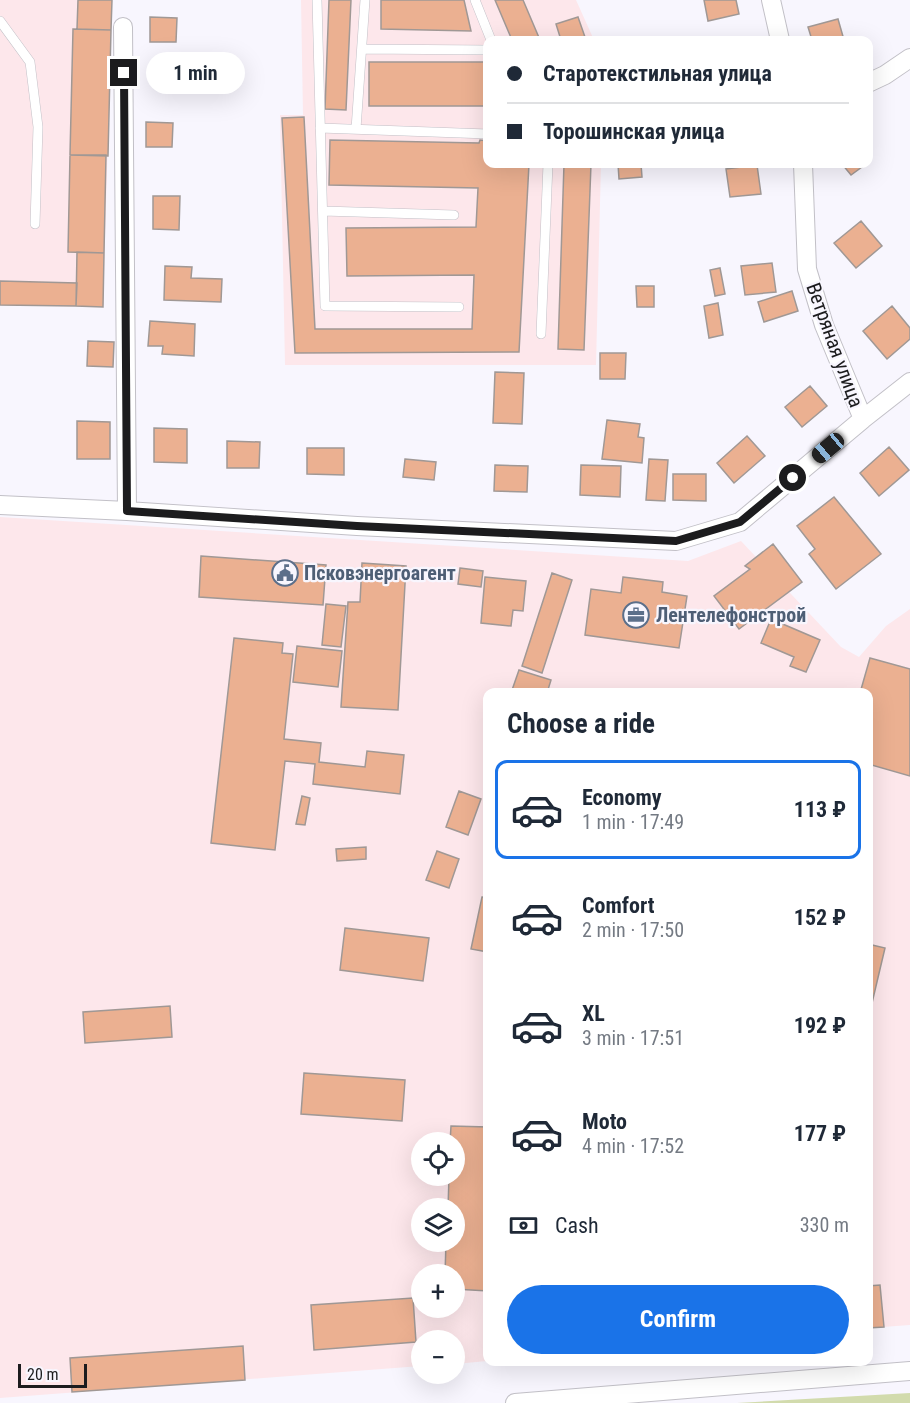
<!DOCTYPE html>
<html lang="en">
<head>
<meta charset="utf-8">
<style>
  :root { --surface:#fff; --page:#f6f6f7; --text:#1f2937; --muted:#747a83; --line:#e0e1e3; --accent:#1a73e8 }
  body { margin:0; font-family:"Roboto Condensed",sans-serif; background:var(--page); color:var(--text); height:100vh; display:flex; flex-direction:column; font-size:22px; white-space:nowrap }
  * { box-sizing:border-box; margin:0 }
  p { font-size:20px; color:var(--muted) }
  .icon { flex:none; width:33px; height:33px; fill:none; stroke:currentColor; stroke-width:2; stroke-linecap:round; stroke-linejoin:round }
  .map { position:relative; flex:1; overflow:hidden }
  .sheet { position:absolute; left:483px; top:688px; width:390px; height:678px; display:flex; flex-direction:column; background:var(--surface); border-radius:12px; box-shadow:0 6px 24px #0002 }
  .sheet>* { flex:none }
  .guide { position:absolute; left:483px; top:36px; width:390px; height:132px; border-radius:12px; box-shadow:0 6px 24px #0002; display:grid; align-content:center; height:132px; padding:0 24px; background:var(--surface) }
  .buttons { position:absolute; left:411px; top:1132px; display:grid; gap:12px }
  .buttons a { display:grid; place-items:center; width:54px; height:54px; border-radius:50%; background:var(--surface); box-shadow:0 6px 24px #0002; font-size:30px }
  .scale { position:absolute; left:18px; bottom:15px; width:69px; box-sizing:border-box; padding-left:6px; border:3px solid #1c1c1e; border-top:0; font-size:16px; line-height:21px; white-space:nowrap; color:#1c1c1e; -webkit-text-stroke:4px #f8f6fe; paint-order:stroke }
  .end { position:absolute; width:27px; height:27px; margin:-14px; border:8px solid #1c1c1e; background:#fff; box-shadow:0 0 0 3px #fff }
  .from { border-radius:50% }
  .bubble { position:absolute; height:42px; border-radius:21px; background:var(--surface); box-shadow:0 6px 24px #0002; font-size:20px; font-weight:700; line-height:42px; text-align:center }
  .car { position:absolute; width:18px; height:36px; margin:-18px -9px; border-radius:8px; box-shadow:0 0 4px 2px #0007; background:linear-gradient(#222 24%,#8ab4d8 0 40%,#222 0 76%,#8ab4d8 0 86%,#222 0) }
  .guide b { display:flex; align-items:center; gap:21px; height:57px; font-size:22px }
  .guide b+b { border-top:2px solid var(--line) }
  .guide i { width:15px; height:15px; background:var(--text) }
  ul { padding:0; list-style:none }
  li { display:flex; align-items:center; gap:18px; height:99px; margin:0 12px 9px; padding:0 12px; border:3px solid transparent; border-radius:12px }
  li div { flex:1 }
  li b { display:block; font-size:22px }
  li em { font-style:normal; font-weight:700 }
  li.on { border-color:var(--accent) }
  li>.icon { width:54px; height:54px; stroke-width:1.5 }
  h2 { padding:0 24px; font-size:27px; line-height:72px }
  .pay { display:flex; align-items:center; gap:15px; height:66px; padding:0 24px; font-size:22px }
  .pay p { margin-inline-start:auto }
  .button { display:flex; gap:12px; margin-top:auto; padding:12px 24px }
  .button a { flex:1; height:69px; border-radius:36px; background:var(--accent); color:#fff; font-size:24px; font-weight:700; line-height:69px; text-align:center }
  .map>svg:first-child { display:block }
</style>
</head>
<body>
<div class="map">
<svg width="910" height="1403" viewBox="0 0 910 1403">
  <rect width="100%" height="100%" fill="#f8f6fe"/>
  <path fill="#fde7eb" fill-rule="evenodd" d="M0,0H112L103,307L0,305Z
    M301,0H576L594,40H488V164H601L596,365H285L280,115H303Z
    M0,517L688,561L741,541L841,647L859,657L886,626L910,609V1325L869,1328L868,693H488L487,1361L455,1364L454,1341H422L421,1366L0,1398ZM422,1143H454V1176H422ZM422,1209H454V1242H422ZM422,1275H454V1308H422Z"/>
  <path fill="#d2dbad" d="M910,1393V1403H737Z"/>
  <path fill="#ebb091" stroke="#a09895" stroke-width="1.5" d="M78,0H112L111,30L77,29Z
    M329,0H351L346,110L325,109Z
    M381,0H464L471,31L381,29Z
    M495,0H523L540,40H512Z
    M704,0H736L739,14L708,21Z
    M150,17L177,18L176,42H150Z
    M578,17L586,40H561L556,24Z
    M838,19L844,40H812L808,27Z
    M73,29L111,30L108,156L70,155Z
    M369,62H488V106H369Z
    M304,117L315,329H472L474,275L347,276L346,228L476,227L478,188L329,185L330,140L479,143L480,140L488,141V164H529L519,352L295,353L282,118Z
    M146,122L173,123L172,147H146Z
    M70,155H106L104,253L68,252Z
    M564,164H591L584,350L558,349Z
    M618,164H641L642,177L619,179Z
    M842,164H866L851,175Z
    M757,165L761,194L730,197L726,169Z
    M153,196H180L179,230L153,229Z
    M861,221L882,246L856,268L834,243Z
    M77,252L104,253L103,307L76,306Z
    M772,263L776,292L745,295L741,266Z
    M165,266L192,267L191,278L222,279L221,302L164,300Z
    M720,268L725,294L715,296L710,270Z
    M0,281L77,283L76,306L0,305Z
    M636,286H654V307H637Z
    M792,291L798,311L764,322L758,302Z
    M718,303L723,335L709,338L704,306Z
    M892,306L910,328V339L887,359L863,331Z
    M150,321L195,324L194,356L162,354L163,346H148Z
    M88,341L114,342L113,367L87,366Z
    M600,353H626L625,379H600Z
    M495,372L524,373L522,424L493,423Z
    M810,386L827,406L802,427L785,407Z
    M607,420L640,424L638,437L644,438L642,463L602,459Z
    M77,421L110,422V459H77Z
    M154,428L187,429V463L154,462Z
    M747,436L765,456L734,483L717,463Z
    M227,441L260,442L259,468H227Z
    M889,447L909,470L879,496L860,473Z
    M307,448H344V475L307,474Z
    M405,459L436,462L434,480L403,477Z
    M649,459L668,460L665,501L646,500Z
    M495,465L528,466L527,492L494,491Z
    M581,465L621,466L620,497L580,495Z
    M673,474H706V501L673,500Z
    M834,497L881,554L836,589L809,554L815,549L797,526Z
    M773,544L802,582L739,629L714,596L750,569L745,566Z
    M201,556L326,565L323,605L199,597Z
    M362,563L406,566L398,710L341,707L348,602H360Z
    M460,568L483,571L481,587L458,584Z
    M552,573L572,580L542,673L522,666Z
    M485,577L526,581L523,611L513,610L511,626L481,623Z
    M623,577L663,582L662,592L687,596L679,648L585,635L591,589L621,593Z
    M326,604L346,606L341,647L322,645Z
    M771,619L820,640L806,672L790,666L794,657L761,643Z
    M234,638L283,643L282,653L293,654L284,739L321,743L319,762L365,767L367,751L404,755L400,794L313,784L315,764L285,761L275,850L211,843Z
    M297,646L342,651L338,687L293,682Z
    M870,658L910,669V776L868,764V693H860Z
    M519,670L551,680L547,693H511Z
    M459,791L481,799L468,835L446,827Z
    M302,796L310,798L305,825L296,824Z
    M366,847V859L337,861L336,849Z
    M437,851L459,859L449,888L426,880Z
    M482,897L488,898V952L471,949Z
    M345,928L429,938L423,981L340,970Z
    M868,944L885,948L868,1020Z
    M170,1006L172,1037L85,1043L83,1012Z
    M304,1073L405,1080L402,1121L301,1114Z
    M451,1126L488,1127V1291L454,1289V1275H445L446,1242H454V1209H448L449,1176H454V1143H450Z
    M880,1285L884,1327L868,1328V1286Z
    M413,1298L416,1342L314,1350L311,1305Z
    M243,1346L245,1380L72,1392L70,1358Z"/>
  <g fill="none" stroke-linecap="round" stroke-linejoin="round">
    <g stroke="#c2c0c7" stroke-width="10">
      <path id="service" d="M317,0L325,306L459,307
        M475,0L491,40
        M0,21L30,62L38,127L35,224
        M362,49L488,50
        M320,128L488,134
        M356,129L365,0
        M323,211L454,215
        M541,334L548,164"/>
    </g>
    <g stroke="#c2c0c7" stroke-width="20">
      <path id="minor" d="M771,0L780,40
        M123,27L127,511
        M868,83L885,75L910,58
        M803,164L807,269L824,325L863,419
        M0,505L127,511L357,526L676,541L740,522L863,419L910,382
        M515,1403L910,1371"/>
    </g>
    <use href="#service" stroke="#fff" stroke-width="9"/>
    <use href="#minor" stroke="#fff" stroke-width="18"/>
  </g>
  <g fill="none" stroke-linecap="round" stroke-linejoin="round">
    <path stroke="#1c1c1e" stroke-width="8" d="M124,73L127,511L357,526L676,541L740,522L793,478"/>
  </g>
  <defs>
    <g id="civic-ring" transform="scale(1.35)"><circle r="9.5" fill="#f8f6fe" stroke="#5c6f8a" stroke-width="1.5"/><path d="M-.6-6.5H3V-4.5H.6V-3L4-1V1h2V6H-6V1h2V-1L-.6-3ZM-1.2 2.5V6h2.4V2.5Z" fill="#5c6f8a"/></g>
    <g id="office-ring" transform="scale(1.35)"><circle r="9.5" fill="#f8f6fe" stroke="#5c6f8a" stroke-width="1.5"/><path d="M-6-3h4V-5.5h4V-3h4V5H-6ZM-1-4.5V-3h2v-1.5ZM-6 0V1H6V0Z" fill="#5c6f8a"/></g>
  </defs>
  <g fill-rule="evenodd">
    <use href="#civic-ring" x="285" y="573"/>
    <use href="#office-ring" x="636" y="615"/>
  </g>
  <g text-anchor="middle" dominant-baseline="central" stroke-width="4.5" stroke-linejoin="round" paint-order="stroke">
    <g font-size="20" fill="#1c1c1e" stroke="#f8f6fe">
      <text transform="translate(835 345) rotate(70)">Ветряная улица</text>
    </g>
    <g font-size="20" font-weight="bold" fill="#4e5e75" stroke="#f8f6fe" text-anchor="start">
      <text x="304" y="573">Псковэнергоагент</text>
      <text x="656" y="615">Лентелефонстрой</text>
    </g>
  </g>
</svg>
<div class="buttons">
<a><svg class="icon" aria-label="locate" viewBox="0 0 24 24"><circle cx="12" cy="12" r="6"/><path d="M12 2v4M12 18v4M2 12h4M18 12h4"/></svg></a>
<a><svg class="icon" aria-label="layers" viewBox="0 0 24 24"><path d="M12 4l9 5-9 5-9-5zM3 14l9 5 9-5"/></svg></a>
<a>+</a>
<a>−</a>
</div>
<div class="scale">20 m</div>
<i class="end from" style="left:793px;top:478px"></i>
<i class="end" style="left:124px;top:73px"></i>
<div class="bubble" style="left:146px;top:52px;width:99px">1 min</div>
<i class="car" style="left:828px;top:448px;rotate:230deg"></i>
<div class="guide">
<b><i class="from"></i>Старотекстильная улица</b>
<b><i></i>Торошинская улица</b>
</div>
<section class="sheet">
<h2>Choose a ride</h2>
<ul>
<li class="on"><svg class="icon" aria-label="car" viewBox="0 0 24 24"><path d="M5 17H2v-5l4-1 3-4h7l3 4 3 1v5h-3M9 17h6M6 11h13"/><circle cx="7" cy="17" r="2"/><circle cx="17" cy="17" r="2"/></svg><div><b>Economy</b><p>1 min · 17:49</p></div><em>113 ₽</em></li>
<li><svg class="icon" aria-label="car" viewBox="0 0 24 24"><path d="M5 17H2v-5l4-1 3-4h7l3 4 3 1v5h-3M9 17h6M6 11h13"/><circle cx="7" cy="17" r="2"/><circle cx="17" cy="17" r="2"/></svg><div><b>Comfort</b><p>2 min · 17:50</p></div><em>152 ₽</em></li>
<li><svg class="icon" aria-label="car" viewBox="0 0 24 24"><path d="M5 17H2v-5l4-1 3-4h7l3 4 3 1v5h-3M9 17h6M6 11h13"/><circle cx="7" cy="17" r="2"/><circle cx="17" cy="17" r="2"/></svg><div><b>XL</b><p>3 min · 17:51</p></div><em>192 ₽</em></li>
<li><svg class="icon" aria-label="car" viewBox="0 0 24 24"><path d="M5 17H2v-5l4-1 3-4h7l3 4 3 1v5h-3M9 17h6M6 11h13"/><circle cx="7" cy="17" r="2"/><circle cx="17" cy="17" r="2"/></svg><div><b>Moto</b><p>4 min · 17:52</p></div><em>177 ₽</em></li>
</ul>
<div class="pay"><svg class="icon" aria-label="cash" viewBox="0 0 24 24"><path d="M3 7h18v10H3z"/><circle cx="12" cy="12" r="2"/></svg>Cash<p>330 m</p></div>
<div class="button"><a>Confirm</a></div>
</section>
</div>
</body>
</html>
